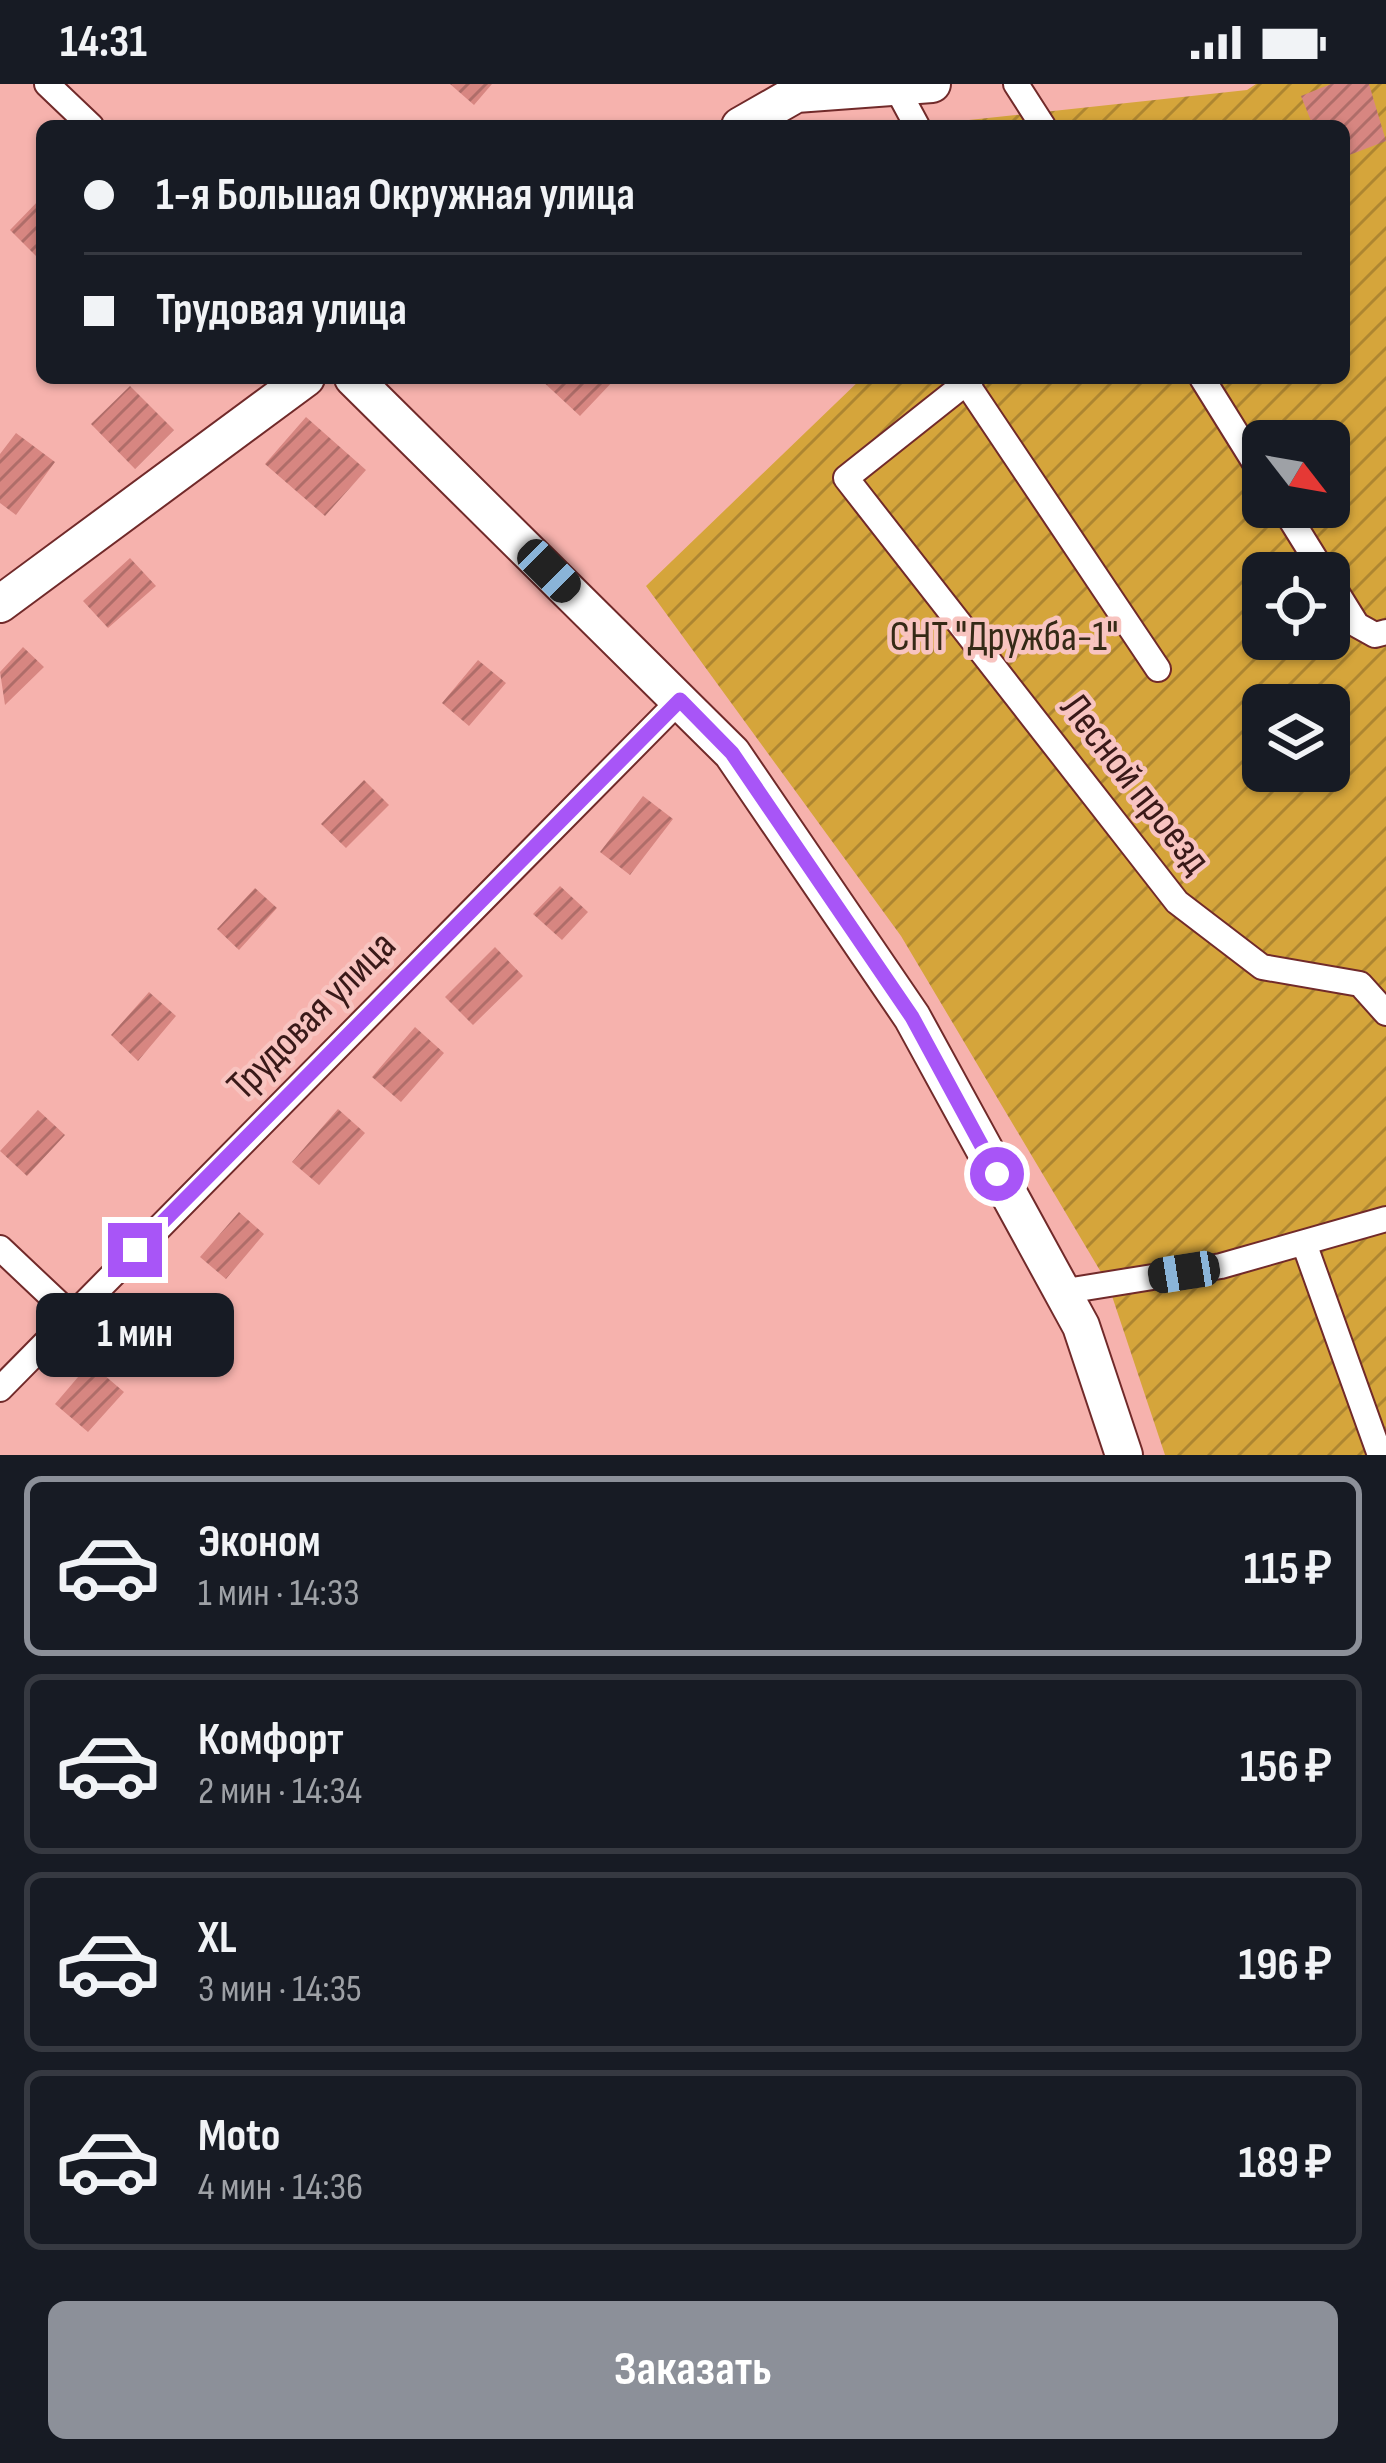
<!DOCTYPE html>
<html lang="ru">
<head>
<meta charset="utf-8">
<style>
  :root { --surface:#171b24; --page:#20242c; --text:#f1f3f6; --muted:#9ea1a6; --line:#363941; --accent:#8c9099 }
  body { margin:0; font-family:"Sofia Sans Condensed",sans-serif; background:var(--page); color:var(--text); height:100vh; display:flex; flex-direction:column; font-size:45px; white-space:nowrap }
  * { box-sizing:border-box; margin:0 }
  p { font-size:39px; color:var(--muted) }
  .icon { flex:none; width:66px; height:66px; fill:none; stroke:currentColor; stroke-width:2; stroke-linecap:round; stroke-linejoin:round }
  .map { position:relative; height:1371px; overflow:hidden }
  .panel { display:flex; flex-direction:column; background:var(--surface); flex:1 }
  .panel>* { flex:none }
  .guide { position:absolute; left:36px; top:36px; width:1314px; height:264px; border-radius:18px; box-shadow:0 3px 9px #0004; display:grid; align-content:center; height:264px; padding:0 48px; background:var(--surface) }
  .needle { width:78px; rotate:121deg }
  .controls { position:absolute; left:1242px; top:336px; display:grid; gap:24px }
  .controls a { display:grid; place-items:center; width:108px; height:108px; border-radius:18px; background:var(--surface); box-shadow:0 3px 9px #0004; font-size:60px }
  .end { position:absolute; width:54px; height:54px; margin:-27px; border:15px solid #a855f7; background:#fff; box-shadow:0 0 0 6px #fff }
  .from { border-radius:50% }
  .bubble { position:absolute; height:84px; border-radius:18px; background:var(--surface); box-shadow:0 3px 9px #0004; font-size:39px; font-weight:700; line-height:84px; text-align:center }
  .car { position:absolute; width:36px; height:72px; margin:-36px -18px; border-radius:15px; box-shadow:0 0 9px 3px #0007; background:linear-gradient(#222 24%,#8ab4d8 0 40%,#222 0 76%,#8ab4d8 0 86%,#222 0) }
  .guide b { display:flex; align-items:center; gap:42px; height:114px; font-size:45px }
  .guide b+b { border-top:3px solid var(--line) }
  .guide i { width:30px; height:30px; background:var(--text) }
  ul { padding:21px 0 0; list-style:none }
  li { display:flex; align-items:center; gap:36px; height:180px; margin:0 24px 18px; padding:0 24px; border:6px solid var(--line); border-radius:18px }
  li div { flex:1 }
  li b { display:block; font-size:45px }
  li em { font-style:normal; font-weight:700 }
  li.current { border-color:var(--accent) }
  li>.icon { width:108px; height:108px; stroke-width:1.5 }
  .action { display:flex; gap:24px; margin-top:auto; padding:24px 48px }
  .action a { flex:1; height:138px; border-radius:18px; background:var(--accent); color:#fff; font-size:48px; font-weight:700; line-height:138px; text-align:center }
  .status { display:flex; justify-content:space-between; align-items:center; height:84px; padding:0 60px; background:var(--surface); direction:ltr }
  .status svg { height:33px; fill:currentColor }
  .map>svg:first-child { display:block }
</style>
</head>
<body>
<div class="status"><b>14:31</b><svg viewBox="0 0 49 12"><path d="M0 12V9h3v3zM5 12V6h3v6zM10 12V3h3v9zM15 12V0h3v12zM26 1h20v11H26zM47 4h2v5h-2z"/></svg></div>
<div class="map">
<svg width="1386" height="1371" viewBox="0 0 1386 1371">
  <defs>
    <pattern id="garden-furrows" width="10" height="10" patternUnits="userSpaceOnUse" patternTransform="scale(3)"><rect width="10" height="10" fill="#d5a53b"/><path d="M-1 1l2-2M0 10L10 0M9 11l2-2" fill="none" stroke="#ae8631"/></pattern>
    <pattern id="building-hatch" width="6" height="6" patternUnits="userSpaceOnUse" patternTransform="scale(3)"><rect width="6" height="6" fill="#d78681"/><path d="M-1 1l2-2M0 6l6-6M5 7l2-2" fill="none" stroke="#af6d69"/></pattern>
  </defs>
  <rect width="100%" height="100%" fill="#f6b2ad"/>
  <path fill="url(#garden-furrows)" fill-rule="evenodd" d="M1256,0H1386V1371H1165L1108,1200L901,852L646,502L862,294H1344V42H913L1247,6ZM1263,357H1329V423H1263ZM1263,489H1329V555H1263ZM1263,621H1329V687H1263Z"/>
  <path fill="url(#building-hatch)" d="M450,0H492L474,21Z
    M1331,0H1369L1386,57L1344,73V42H1313L1301,12Z
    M42,113V166L36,172L10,146Z
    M539,294H616L580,332Z
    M130,302L174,346L135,385L91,340Z
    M306,333L366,386L325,432L265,380Z
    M16,349L55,378L16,431L0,419V370Z
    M130,474L156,502L108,544L83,517Z
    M23,563L44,583L5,621L0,588Z
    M478,576L506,599L469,642L442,619Z
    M364,696L389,721L346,764L321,740Z
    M643,712L673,735L630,791L600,768Z
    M560,802L588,828L562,856L533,830Z
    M255,804L277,824L239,866L217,845Z
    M495,863L523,892L473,941L445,913Z
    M149,908L176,932L138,977L111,951Z
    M415,943L444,969L401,1018L372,993Z
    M338,1025L365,1049L319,1101L292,1078Z
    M38,1026L65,1051L27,1092L0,1067Z
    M239,1128L264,1150L226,1195L200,1173Z
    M155,1211L184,1235L150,1277L121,1253Z
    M90,1279L124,1308L88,1348L55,1320Z"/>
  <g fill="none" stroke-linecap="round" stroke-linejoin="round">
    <g stroke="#712a2a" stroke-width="28">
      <path id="street" d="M47,0L91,42
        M1016,0L1043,42
        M896,3L917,42
        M972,294L846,394L1177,818L1262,883L1360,900L1386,929
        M1202,294L1263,392
        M967,300L1158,585
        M1283,423L1324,489
        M1329,496L1357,541L1375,551L1386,548
        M1304,1159L1380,1371
        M0,1164L71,1231
        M1060,1208L1221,1182L1386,1135
        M0,1305L680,616"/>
    </g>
    <g stroke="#712a2a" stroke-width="40">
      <path id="secondary" d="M740,42L796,10L932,0
        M353,294L732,669L912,933L1081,1242L1124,1371
        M0,520L306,294"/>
    </g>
    <use href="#street" stroke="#fff" stroke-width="24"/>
    <use href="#secondary" stroke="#fff" stroke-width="36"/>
  </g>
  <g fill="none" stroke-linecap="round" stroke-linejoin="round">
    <path stroke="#a855f7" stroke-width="15" d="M135,1166L680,616L732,669L912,933L997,1090"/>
  </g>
  <g text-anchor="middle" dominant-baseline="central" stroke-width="9" stroke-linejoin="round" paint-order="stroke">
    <g font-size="42" fill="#352a16" stroke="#f8c4c0">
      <text x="1004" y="553">СНТ "Дружба-1"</text>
    </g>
    <g font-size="42" fill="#391918" stroke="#f8c4c0">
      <text transform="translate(1135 700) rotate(52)">Лесной проезд</text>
      <text transform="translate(312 932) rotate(-45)">Трудовая улица</text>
    </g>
  </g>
</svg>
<div class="controls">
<a><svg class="needle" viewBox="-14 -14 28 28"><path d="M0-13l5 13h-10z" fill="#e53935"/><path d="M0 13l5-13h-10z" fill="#9ea1a6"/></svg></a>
<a><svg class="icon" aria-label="locate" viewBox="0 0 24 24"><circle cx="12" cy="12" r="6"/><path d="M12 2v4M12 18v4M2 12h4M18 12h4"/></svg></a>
<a><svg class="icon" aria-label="layers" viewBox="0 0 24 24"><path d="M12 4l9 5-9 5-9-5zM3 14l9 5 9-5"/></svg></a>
</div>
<i class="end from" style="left:997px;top:1090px"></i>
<i class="end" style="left:135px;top:1166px"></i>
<div class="bubble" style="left:36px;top:1209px;width:198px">1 мин</div>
<i class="car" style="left:549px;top:487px;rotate:135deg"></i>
<i class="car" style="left:1184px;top:1188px;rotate:261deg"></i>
<div class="guide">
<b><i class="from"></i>1-я Большая Окружная улица</b>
<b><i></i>Трудовая улица</b>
</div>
</div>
<section class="panel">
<ul>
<li class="current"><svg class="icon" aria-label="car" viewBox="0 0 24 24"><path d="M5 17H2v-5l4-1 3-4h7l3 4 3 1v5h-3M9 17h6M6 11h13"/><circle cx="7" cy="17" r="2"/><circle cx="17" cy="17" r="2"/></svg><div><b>Эконом</b><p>1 мин · 14:33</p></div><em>115 ₽</em></li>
<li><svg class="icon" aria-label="car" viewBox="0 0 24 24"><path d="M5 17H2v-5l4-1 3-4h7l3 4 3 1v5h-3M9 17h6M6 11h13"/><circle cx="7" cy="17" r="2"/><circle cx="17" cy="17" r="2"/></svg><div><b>Комфорт</b><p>2 мин · 14:34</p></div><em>156 ₽</em></li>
<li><svg class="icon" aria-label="car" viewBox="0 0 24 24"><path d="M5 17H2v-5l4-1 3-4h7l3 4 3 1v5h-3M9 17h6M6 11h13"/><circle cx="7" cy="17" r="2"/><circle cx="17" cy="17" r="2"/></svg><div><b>XL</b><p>3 мин · 14:35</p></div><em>196 ₽</em></li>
<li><svg class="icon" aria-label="car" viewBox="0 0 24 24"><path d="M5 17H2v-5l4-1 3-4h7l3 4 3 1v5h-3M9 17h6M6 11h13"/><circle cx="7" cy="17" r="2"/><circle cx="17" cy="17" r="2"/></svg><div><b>Moto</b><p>4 мин · 14:36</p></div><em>189 ₽</em></li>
</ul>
<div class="action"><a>Заказать</a></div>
</section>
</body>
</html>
